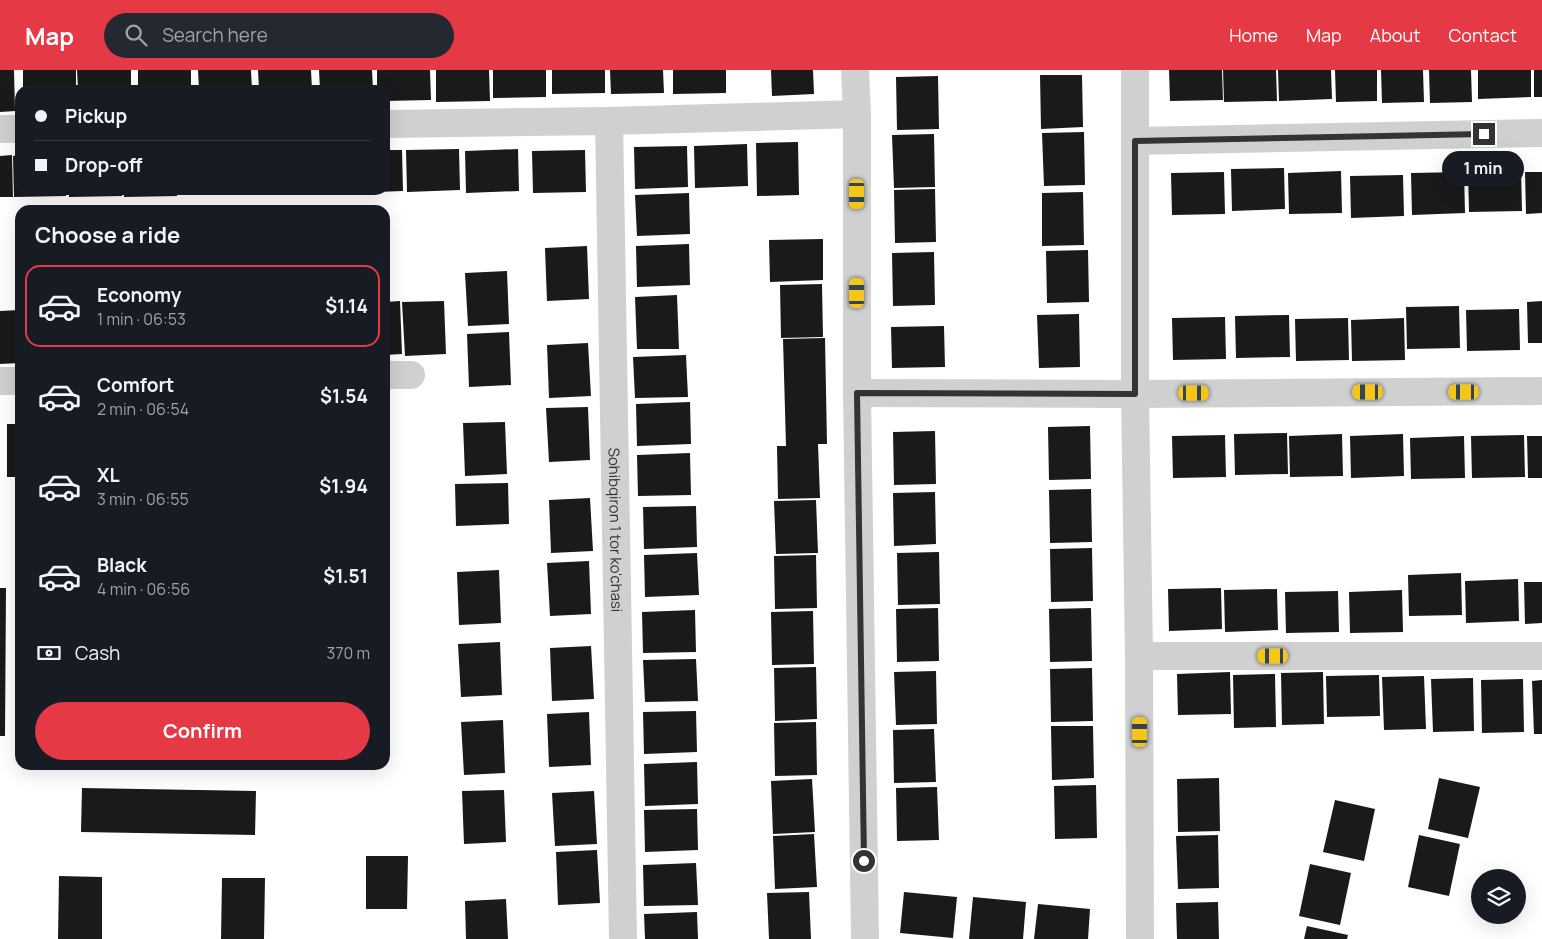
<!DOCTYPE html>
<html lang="en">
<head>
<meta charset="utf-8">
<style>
  :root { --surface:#171b24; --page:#242831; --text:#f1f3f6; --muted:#9ea1a6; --line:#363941; --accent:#e63946 }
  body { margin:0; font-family:Manrope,sans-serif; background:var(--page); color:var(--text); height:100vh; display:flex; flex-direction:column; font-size:19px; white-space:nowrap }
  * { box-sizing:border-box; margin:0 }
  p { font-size:16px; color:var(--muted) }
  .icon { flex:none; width:28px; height:28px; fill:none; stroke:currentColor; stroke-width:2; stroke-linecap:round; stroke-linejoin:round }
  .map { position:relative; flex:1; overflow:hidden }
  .drawer { position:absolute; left:15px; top:135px; width:375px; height:565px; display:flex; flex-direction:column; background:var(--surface); border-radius:15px; box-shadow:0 5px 20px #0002 }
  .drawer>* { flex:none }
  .hud { position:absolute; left:15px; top:15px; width:375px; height:110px; border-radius:15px; box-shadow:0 5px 20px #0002; display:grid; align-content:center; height:110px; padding:0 20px; background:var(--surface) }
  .buttons { position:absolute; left:1471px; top:799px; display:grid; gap:10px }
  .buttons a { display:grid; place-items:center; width:55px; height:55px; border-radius:50%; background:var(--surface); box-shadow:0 5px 20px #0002; font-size:25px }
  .end { position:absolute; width:22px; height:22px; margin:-11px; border:6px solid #333; background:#fff; box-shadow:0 0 0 2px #fff }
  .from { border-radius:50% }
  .bubble { position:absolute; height:35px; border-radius:18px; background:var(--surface); box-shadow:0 5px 20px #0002; font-size:16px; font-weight:700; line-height:35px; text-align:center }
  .car { position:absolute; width:15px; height:30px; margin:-15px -8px; border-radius:6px; box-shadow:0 0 4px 1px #0007; background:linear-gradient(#f5c518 24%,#345 0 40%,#f5c518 0 76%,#345 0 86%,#f5c518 0) }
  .hud b { display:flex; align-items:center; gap:18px; height:48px; font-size:19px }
  .hud b+b { border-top:1px solid var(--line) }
  .hud i { width:12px; height:12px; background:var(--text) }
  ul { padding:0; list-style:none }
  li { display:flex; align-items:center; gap:15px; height:82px; margin:0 10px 8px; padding:0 10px; border:2px solid transparent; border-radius:15px }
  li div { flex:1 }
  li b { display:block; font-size:19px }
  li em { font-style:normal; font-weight:700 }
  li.selected { border-color:var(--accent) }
  li>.icon { width:45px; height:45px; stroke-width:1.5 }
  h2 { padding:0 20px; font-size:22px; line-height:60px }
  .pay { display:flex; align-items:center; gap:12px; height:55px; padding:0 20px; font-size:19px }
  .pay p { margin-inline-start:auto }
  .cta { display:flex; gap:10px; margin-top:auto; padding:10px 20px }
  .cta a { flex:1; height:58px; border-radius:30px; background:var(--accent); color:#fff; font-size:20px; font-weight:700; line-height:58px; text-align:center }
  header { display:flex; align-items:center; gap:30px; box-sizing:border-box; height:70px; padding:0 25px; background:var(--accent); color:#fff }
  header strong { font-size:24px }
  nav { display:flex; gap:28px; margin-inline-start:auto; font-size:18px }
  .search { width:350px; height:45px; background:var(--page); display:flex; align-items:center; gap:12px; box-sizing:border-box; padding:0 18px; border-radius:28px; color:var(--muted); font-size:19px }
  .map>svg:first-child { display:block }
</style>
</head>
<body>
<header>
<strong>Map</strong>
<div class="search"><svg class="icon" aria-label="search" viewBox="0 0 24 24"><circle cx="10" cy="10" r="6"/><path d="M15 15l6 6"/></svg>Search here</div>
<nav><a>Home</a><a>Map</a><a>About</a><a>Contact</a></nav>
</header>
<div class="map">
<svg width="1542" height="869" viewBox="0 0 1542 869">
  <rect width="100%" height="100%" fill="#fff"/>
  <path fill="#1a1a1a" d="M0,0H14L15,41L0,42Z
    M23,0H76V20H23Z
    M77,0H131V20H78Z
    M138,0H191V20H138Z
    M198,0H251L252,20H199Z
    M258,0H311L312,20H259Z
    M319,0H372L373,20H320Z
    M377,0H430L431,30L385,31V20H377Z
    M436,0H489L490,31L436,32Z
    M493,0H546V27L493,28Z
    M552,0H605V23L552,24Z
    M610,0H663L664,23L611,24Z
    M673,0H726V23L673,24Z
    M771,0H813L814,24L772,26Z
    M1169,0H1222L1223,30L1170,31Z
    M1223,0H1276L1277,31L1224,32Z
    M1278,0H1331L1332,29L1279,31Z
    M1335,0H1377V31L1336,32Z
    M1381,0H1423L1424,32L1382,33Z
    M1429,0H1471L1472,32L1430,33Z
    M1478,0H1531V27L1478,29Z
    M1534,0H1542V27H1534Z
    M1040,5H1082L1083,57L1041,59Z
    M938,6L939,59L897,60L896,7Z
    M1084,62L1085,115L1044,116L1042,63Z
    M934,64L935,117L894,118L892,65Z
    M798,72L799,125L757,126L756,73Z
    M747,74L748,116L695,118L694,76Z
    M687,76L688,117L635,119L634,77Z
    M459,79L460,120L407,122L406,80Z
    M518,79L519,121L466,123L465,81Z
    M385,80H402L403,121L350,123V120H385Z
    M585,80L586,122L533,123L532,81Z
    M12,85L13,127H0V86Z
    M20,85V120H66V126L14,127L13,86Z
    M1284,98L1285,139L1232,141L1231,99Z
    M1521,99L1522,141L1469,142L1468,101Z
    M1341,101L1342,143L1289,144L1288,103Z
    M1224,102L1225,144L1172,145L1171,103Z
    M1464,102L1465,143L1412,145L1411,103Z
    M1525,102H1542V143L1526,144Z
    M1403,105L1404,146L1351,148L1350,106Z
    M935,119L936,172L895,173L894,120Z
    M69,120H122V126L69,127Z
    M124,120H177V126L124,127Z
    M178,120H232V124L179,125Z
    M233,120H286V122L233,123Z
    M291,120H344V122L291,123Z
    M1083,122L1084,175L1042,176V123Z
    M689,123L690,164L637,166L635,125Z
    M823,169V210L770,212L769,170Z
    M689,174L690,215L637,217L636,176Z
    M587,176L589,229L547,231L545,178Z
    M1088,180L1089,232L1047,233L1046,181Z
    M934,182L935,235L893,236L892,183Z
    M507,201L509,254L468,256L465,203Z
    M822,214L823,267L781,268L780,215Z
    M677,225L679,279H637L635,227Z
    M400,231L402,284L385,285V232Z
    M444,231L446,284L405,286L402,232Z
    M1542,231V273H1528L1527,232Z
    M1459,236L1460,278L1407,279L1406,237Z
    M1519,239L1520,280L1467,281L1466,240Z
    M20,240V293L0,294V241Z
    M1079,244L1080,297L1039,298L1037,245Z
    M1289,245L1290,287L1236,288L1235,246Z
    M1225,247L1226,289L1173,290L1172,248Z
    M1348,248L1349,290L1296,291L1295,249Z
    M1404,248L1405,290L1352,291L1351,250Z
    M944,256L945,297L892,298L891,257Z
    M509,262L511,315L469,317L467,264Z
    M825,268L827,374H818L820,428L778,429L777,376H786L783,269Z
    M588,273L591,326L549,328L547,275Z
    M686,285L688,327L635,328L633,287Z
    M690,332L691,374L637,376L636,334Z
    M588,337L590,390L549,392L546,338Z
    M505,352L507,404L465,406L463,353Z
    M7,354H20V407H7Z
    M1090,356L1091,409L1049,410L1048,357Z
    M935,361L936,414L894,415L893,362Z
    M1287,363L1288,404L1235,405L1234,364Z
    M1342,364L1343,406L1290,407L1289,366Z
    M1403,364L1404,406L1351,408L1350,366Z
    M1225,365L1226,407L1173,408L1172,366Z
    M1524,365L1525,407L1472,408L1471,366Z
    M1464,366L1465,408L1411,409L1410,368Z
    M1527,366H1542V408H1528Z
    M690,383L691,425L638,426L637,385Z
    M508,413L509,454L456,456L455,414Z
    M1091,419L1092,472L1050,473L1049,420Z
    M935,422L936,474L894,476L893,423Z
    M590,428L593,481L551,483L549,430Z
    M816,430L818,483L776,484L774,431Z
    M696,436L697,477L644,479L643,437Z
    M1092,478L1093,531L1051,532L1050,479Z
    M939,482L940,534L898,535L897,483Z
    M697,483L699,525L645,527L644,485Z
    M816,485L817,538L775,539L774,486Z
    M589,491L591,544L550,546L547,493Z
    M499,500L501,553L459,555L457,502Z
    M1461,503L1462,545L1409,546L1408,505Z
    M1518,509L1519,551L1466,553L1465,511Z
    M1524,512H1542V553L1525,554Z
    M0,518H6L5,666H0Z
    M1221,518L1222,559L1169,561L1168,519Z
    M1277,519L1278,560L1225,562L1224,520Z
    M1402,520L1403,562L1350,563L1349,522Z
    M1338,521L1339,562L1286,563L1285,522Z
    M938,538L939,591L897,592L896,539Z
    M1091,538L1092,591L1050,592L1049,539Z
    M695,540L696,582L643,583L642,542Z
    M813,541L814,594L772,595L771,542Z
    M500,572L502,625L461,627L458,574Z
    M591,576L594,629L552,631L550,578Z
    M696,589L698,631L645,632L643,590Z
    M816,597L817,649L775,651L774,598Z
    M1092,598L1093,651L1051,652L1050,599Z
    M936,601L937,654L896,655L894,602Z
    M1230,602L1231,644L1178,645L1177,604Z
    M1323,602L1324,654L1282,655L1281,603Z
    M1275,604L1276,657L1234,658L1233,605Z
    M1379,605L1380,646L1327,647L1326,606Z
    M1424,606L1426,659L1384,660L1382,607Z
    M1473,608L1474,661L1433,662L1431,609Z
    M1523,609L1524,662L1482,663L1481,610Z
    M1542,610V664H1534L1532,611Z
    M696,641L697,682L644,684L643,642Z
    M589,642L591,695L549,697L547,644Z
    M503,650L505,703L464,705L461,652Z
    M816,652L817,705L775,706L774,653Z
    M1051,656H1093L1094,708L1052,710Z
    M934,659L936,712L894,713L893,660Z
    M697,692L698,734L645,736L644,694Z
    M1219,708L1220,761L1178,762L1177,709Z
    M1439,708L1480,717L1468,768L1428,759Z
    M812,709L815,762L773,764L771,711Z
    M1096,715L1097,768L1055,769L1054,716Z
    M937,717L939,770L897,771L896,718Z
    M82,718L256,721L255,765L81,762Z
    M504,720L506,772L464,774L462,721Z
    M594,721L597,774L555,776L552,723Z
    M1335,730L1375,739L1364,791L1323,782Z
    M697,739L698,780L645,782L644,740Z
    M814,764L817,817L775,819L773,766Z
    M1218,765L1219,818L1178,819L1176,766Z
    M1419,765L1460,774L1449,826L1408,817Z
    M597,780L600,833L558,835L556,782Z
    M366,786H408L407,839H366Z
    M696,793L698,835L644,836L643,795Z
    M1310,794L1351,803L1340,855L1299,846Z
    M59,806L102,807V869H58Z
    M222,808H265L264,869H221Z
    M809,822L811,869H769L767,823Z
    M904,822L957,827L953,868L900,863Z
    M973,827L1026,832L1023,869H969Z
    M506,829L508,869H466L465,831Z
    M1218,832L1219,869H1177L1176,833Z
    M1038,834L1090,839L1088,869H1034Z
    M697,842L698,869H645L644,844Z
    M1307,856L1348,865L1347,869H1304Z"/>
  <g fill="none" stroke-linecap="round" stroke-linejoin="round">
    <g stroke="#d0d0d0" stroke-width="28">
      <path d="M855,0L857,44V323L865,869"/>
      <path d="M1135,0V324L1139,586L1140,869"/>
      <path id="s1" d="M609,51L623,869"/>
      <path d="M385,54L609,51L857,44"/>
      <path d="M0,59H20"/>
      <path d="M1135,71L1542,63"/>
      <path d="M385,305H411"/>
      <path d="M0,311H20"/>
      <path d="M857,323L1135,324L1542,321"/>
      <path d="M1139,586H1542"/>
    </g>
  </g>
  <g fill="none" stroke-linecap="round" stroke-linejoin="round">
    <path stroke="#333" stroke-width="6" d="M864,791L857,323L1135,324V71L1484,64"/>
  </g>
  <g text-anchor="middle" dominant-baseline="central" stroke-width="5" stroke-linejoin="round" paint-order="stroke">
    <g font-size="15" fill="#333" stroke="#fff">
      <text stroke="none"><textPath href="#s1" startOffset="409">Sohibqiron 1 tor ko'chasi</textPath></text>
    </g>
  </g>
</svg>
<div class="buttons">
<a><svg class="icon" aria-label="layers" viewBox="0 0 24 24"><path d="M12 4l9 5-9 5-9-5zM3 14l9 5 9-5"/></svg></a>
</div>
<i class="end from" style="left:864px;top:791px"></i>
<i class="end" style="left:1484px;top:64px"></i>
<div class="bubble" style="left:1442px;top:81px;width:82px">1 min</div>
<i class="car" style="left:857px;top:124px;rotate:180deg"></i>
<i class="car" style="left:857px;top:223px;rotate:0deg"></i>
<i class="car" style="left:1368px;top:322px;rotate:270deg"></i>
<i class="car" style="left:1464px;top:322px;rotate:270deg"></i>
<i class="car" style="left:1194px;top:323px;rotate:90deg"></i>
<i class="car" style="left:1273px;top:586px;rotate:270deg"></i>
<i class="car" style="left:1140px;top:662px;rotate:0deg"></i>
<div class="hud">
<b><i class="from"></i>Pickup</b>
<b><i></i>Drop-off</b>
</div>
<section class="drawer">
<h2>Choose a ride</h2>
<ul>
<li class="selected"><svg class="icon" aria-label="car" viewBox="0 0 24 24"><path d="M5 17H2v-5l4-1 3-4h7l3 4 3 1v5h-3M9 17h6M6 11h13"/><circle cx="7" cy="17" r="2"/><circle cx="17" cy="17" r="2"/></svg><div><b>Economy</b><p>1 min · 06:53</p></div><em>$1.14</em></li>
<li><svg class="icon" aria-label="car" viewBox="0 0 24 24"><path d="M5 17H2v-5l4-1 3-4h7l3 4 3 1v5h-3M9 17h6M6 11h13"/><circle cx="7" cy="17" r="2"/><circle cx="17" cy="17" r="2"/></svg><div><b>Comfort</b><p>2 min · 06:54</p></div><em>$1.54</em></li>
<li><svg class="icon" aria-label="car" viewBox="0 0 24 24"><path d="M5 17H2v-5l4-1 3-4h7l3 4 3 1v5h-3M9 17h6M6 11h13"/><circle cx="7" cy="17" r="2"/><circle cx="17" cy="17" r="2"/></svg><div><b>XL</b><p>3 min · 06:55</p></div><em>$1.94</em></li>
<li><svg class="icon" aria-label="car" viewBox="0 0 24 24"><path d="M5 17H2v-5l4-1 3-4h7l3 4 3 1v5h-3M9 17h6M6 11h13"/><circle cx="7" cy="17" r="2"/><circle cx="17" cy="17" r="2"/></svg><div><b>Black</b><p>4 min · 06:56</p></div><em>$1.51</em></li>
</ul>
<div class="pay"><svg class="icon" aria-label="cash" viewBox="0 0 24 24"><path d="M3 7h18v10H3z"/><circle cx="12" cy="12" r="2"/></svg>Cash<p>370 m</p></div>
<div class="cta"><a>Confirm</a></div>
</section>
</div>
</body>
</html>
